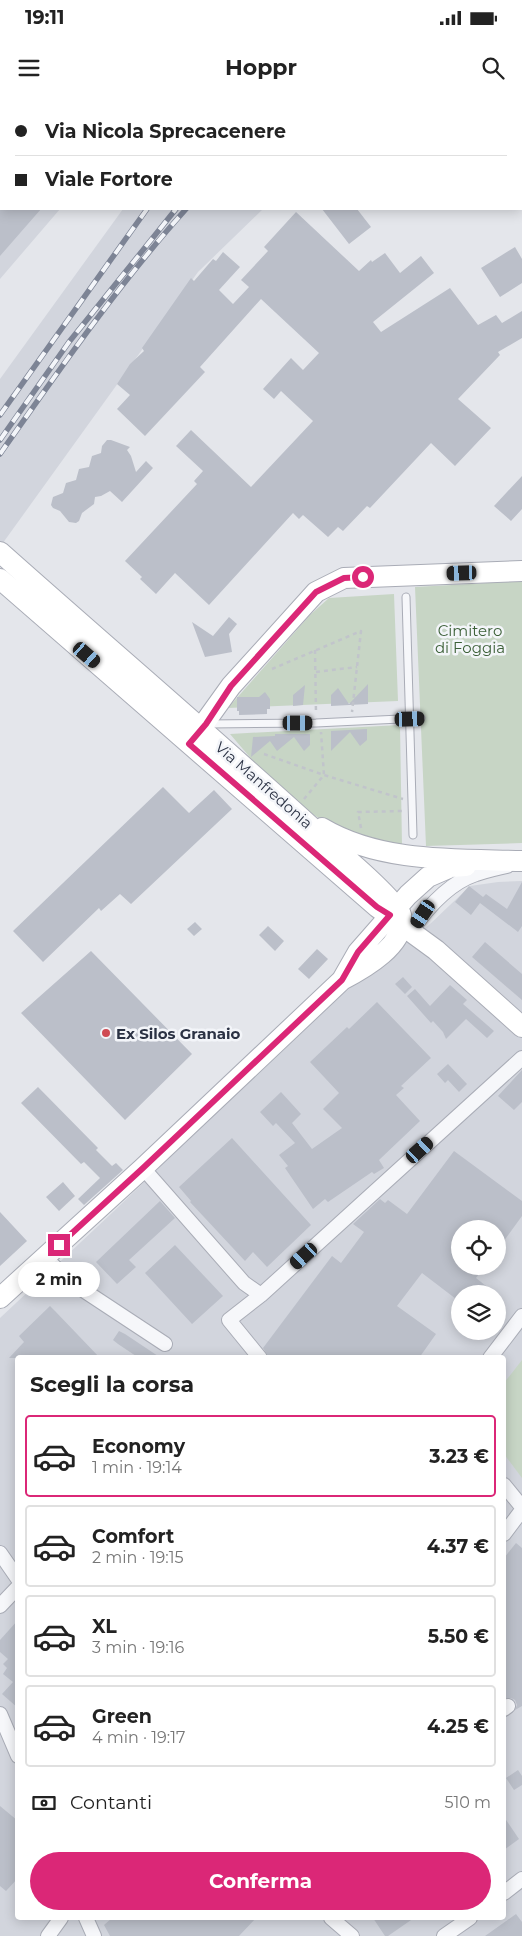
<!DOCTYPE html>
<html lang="it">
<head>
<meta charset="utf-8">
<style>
  :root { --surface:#fff; --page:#f2f2f2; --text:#222; --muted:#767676; --line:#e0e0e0; --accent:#db2777 }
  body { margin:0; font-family:Montserrat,sans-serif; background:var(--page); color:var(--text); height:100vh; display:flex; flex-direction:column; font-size:19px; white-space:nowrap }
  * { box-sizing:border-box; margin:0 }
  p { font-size:16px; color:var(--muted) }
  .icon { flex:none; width:28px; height:28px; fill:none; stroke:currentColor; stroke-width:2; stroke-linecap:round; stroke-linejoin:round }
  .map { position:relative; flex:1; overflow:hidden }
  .side { position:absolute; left:15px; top:1255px; width:491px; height:565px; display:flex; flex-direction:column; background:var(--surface); border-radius:5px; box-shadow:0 2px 12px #0003 }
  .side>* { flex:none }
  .top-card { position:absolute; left:0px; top:0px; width:522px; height:110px; box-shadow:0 2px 12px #0003; display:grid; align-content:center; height:110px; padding:0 15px; background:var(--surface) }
  .fabs { position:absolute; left:451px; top:1120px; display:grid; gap:10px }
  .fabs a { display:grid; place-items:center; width:55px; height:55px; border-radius:50%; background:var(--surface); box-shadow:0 2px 12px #0003; font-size:25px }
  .end { position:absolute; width:22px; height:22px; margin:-11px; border:6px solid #db2777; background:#fff; box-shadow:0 0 0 2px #fff }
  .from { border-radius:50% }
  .bubble { position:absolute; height:35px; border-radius:18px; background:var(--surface); box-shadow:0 2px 12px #0003; font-size:16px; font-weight:700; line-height:35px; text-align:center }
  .car { position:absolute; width:15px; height:30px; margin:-15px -8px; border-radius:6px; box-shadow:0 0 4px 1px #0007; background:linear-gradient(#222 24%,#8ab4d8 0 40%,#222 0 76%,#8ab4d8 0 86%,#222 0) }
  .top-card b { display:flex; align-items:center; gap:18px; height:48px; font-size:19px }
  .top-card b+b { border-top:1px solid var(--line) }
  .top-card i { width:12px; height:12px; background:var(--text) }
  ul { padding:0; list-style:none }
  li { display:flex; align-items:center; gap:15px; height:82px; margin:0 10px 8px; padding:0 5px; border:2px solid var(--line); border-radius:5px }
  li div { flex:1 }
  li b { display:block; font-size:19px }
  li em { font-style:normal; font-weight:700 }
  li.active { border-color:var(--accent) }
  li>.icon { width:45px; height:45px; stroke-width:1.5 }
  h2 { padding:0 15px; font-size:22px; line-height:60px }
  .pay { display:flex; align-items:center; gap:12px; height:55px; padding:0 15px; font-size:19px }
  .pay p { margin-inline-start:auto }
  .primary-button { display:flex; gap:10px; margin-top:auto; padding:10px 15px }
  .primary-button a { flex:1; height:58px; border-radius:30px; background:var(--accent); color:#fff; font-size:20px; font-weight:700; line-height:58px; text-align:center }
  .status { display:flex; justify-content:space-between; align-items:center; height:35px; padding:0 25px; background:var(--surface); direction:ltr }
  .status svg { height:14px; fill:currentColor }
  header { display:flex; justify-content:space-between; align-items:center; height:65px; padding:0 15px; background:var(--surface); font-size:22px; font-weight:700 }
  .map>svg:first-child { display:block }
</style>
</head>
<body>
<div class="status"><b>19:11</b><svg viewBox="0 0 49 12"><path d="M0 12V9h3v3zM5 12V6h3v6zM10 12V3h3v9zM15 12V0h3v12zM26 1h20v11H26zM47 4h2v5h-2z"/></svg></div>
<header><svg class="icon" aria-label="menu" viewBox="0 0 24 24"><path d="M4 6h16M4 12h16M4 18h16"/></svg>Hoppr<svg class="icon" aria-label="search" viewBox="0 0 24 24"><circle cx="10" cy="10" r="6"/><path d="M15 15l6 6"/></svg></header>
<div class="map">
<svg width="522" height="1836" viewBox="0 0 522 1836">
  <rect width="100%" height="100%" fill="#e4e6eb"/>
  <path fill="#d2d5dd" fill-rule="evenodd" d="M0,0L90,1H1V109H60L0,179Z
    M202,0H355L201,1Z
    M123,109H263L198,172L0,447V279Z
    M522,781V1836H0V1218L114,1111L324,909L430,824L470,786L498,782ZM460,1129H498V1166H460ZM460,1194H498V1231H460ZM18,1258H504V1818H18Z"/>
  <path fill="#c7d5c5" d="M522,481V743L426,746L415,487Z
    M394,494L398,601L228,608L310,515L329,498Z
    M400,625L402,745L350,738L292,701L260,669L230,634Z
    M522,1260V1378L504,1354V1283Z"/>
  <path fill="#bbbfc9" d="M0,109H41L0,156Z
    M322,109H357L371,127L349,144Z
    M296,112L359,171L371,160L372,162L385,153L400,173L421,156L434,173L373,222L381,232L450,188L478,225L496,215L502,223L522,211V238L498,252L500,255L458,299L491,328L455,366L431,343L370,408L367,406L343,431L338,427L328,437L303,415L299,419L293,413L209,505L175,473L156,494L140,479L142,477L125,461L197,384L194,381L203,371L176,346L191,330L251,387L313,321L281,291L274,299L263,289L291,258L303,270L319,253L261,199L200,267L205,272L145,336L117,309L130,295L117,284L130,264L144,251L142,248L191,178L194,181L213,159L216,161L223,152L240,167L219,190L233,204L249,187L241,180L268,151L264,147Z
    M515,147L522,159V183L500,197L481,168Z
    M107,340H111L130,347L127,350L131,356L136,372L146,361L153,368L122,402L110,391L101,396L95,397L94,404L82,413L79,421L76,423L69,422L60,411L53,408L51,405L53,397L63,393L66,383L76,380L79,369L89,367L92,356L101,353L102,346Z
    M522,376V409L511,421L494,406Z
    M229,517L237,524L229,534L232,552L205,557L192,522L213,536Z
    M368,584V604L331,606V595L338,588L349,604Z
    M305,585L303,605L293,606V595Z
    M265,592L270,599V609H267V614L239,615V611H237V597H259Z
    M367,629V640L360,646L350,632L331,651V631Z
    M275,634H310V645L304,651L294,637L277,651L270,641L251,657L253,637L275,636Z
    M163,687L189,713L214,690L232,709L131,804L120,794L101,811L99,808L43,862L13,831Z
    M522,782V826L518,832L480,803L471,815L455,802L469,786L483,797L486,794L507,809Z
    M195,822L202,829L194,836L187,829Z
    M268,826L284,841L275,851L259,835Z
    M485,842L522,874V900L472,857Z
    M317,849L328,859L309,879L298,869Z
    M91,851L192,954L125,1020L21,913Z
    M403,877L412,887L405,894L395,884Z
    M450,885L467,900L463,904L494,931L487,938L466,919L446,939L443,932L433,921L431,923L407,896L415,889L430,906Z
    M377,902L431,958L401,986L404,988L396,995L420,1021L379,1060L384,1068L374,1074L372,1072L328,1102L325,1099L313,1109L285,1068L288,1066L279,1055L295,1043L276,1023L273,1026L260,1012L281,992L301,1014L292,1023L312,1049L342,1028L323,1009L339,993L310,962L347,927L349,929Z
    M448,964L467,984L459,992L448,980L445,983L437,974Z
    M522,970V1002L514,1010L498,996Z
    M38,987L98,1048L96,1050L112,1066L116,1063L123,1070L84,1105L78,1099L100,1078L84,1062L81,1064L21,1003Z
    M232,1038L311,1125L267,1167L253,1152L245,1161L190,1102L191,1101L179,1087Z
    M454,1051L522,1101V1116L498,1149V1129H460V1166H485L476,1178L496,1194H460V1202L422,1173L397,1206L436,1234L419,1258H271L268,1256L263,1248L332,1156L341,1163L364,1132L353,1124L380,1099L385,1103L388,1100L407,1114Z
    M63,1082L75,1096L59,1111L46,1097Z
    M160,1101L175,1118L129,1160L136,1167L117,1184L96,1162Z
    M0,1112L27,1141L0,1166Z
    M175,1145L223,1196L192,1224L145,1173Z
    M50,1206L55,1211L100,1258H9L24,1242L19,1236Z
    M119,1231L125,1234L161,1258H139L118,1244L113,1240Z
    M516,1443L522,1448V1606L515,1610L517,1605L515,1600L511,1598L504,1599V1458Z
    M18,1520V1608L2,1594L13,1582L3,1574L7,1568L3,1564L8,1559L0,1552V1540Z
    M518,1670L522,1676V1685L514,1690L506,1678Z
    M0,1706L18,1721V1778L6,1791L0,1786Z
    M504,1717L519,1739L504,1750Z
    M516,1814L522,1822V1836H485Z
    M112,1818H256L239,1836H110L104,1825Z
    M373,1818H414L388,1836H385Z"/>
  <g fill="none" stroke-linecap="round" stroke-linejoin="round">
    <g stroke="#a9acb6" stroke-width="9">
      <path id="lane" d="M108,0L110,1
        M193,1L194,0
        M406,497L413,735
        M209,624L316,623L421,618"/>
    </g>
    <g stroke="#a9acb6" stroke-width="16">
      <path id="street" d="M411,831C427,808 449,783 476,774C486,771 497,768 507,766
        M143,1068L244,1183L261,1195
        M45,1158L71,1182L165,1244
        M260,1258L229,1220L261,1195L522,958
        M490,1258L522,1216
        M504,1385L522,1407
        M504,1434L522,1410
        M0,1453L18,1479
        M0,1506L18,1487
        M504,1609L508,1606
        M0,1614L18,1656
        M504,1793L522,1779
        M86,1818L94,1836
        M331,1818L352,1836
        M48,1836L61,1818
        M444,1836L470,1818"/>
    </g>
    <g stroke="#a9acb6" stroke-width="22">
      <path id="secondary" d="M0,452C110,550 223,646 332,746C345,757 398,802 401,815C408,844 363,869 342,880L143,1068L0,1198
        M0,479L377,807L436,850L522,927
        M193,639L231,586L316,492L344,478L522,471
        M322,728C381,763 456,759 522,761
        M342,880L358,852L408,795L428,777L451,767L466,766"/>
    </g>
    <path stroke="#c1c4cb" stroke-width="2.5" stroke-dasharray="4 4" stroke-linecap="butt" d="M315,550L316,614
      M272,569L361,531L352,612
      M316,572L357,567
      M264,654L324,675L403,699
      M304,699L324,675L321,632
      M361,728L358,712L403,711"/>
    <use href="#lane" stroke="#f6f7fa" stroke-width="7"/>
    <use href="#street" stroke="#f6f7fa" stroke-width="14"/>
    <use href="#secondary" stroke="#fff" stroke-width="20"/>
    <g stroke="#7d8495" stroke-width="5.5">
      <path id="rail" d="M222,1L223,0
        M279,1L280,0
        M290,1L291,0
        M0,315L147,109
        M0,340L69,242L176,109
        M0,354C59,270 118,185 186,109"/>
    </g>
    <use href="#rail" stroke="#f3f5f9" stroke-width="4" stroke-dasharray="11" stroke-linecap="butt"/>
  </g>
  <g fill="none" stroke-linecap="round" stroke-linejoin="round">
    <path stroke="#db2777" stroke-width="6" d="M59,1145L143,1068L342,880L358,852L390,815L377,807L189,644L206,624L231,586L316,492L344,478L363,477"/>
  </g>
  <circle fill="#cf4a53" stroke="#f3f5f9" stroke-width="2" cx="106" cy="933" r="5"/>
  <g text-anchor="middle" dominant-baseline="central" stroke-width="5" stroke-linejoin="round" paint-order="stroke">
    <g font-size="15" fill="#3c6038" stroke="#f3f5f9">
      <text x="470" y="530">Cimitero<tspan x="470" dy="17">di Foggia</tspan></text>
    </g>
    <g font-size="15" fill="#2b3244" stroke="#f3f5f9">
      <text transform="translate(264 685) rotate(41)">Via Manfredonia</text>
    </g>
    <g font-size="15" font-weight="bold" fill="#2b3244" stroke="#f3f5f9" text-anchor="start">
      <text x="116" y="933">Ex Silos Granaio</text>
    </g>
  </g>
</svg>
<div class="fabs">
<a><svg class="icon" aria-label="locate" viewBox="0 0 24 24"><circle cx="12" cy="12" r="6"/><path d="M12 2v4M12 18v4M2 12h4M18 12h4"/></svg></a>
<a><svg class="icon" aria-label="layers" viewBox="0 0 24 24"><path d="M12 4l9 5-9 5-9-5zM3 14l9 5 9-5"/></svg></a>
</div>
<i class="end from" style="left:363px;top:477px"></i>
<i class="end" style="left:59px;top:1145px"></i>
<div class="bubble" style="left:18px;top:1162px;width:82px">2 min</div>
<i class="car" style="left:462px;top:473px;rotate:268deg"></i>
<i class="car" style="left:87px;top:555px;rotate:131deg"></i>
<i class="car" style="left:410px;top:619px;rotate:88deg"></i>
<i class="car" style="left:298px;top:623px;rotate:90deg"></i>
<i class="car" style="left:423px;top:814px;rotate:214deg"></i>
<i class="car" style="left:420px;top:1050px;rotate:48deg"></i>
<i class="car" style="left:304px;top:1156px;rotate:228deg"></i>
<div class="top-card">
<b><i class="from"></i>Via Nicola Sprecacenere</b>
<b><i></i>Viale Fortore</b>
</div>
<section class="side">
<h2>Scegli la corsa</h2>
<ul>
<li class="active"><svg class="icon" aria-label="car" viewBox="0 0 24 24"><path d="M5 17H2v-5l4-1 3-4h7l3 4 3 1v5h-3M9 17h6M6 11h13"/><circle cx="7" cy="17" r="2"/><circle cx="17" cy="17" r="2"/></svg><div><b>Economy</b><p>1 min · 19:14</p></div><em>3.23 €</em></li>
<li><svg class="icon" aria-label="car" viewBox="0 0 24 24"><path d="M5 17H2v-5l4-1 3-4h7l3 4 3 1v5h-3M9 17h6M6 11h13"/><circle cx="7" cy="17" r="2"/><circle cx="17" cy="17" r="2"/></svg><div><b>Comfort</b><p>2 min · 19:15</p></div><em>4.37 €</em></li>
<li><svg class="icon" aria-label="car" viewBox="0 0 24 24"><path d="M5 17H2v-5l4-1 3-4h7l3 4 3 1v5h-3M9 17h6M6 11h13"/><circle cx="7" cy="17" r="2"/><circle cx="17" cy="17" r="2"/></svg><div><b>XL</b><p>3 min · 19:16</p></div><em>5.50 €</em></li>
<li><svg class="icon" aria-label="car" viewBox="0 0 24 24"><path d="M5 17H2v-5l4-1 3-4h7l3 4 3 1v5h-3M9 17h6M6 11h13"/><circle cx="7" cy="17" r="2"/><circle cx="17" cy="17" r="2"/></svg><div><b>Green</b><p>4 min · 19:17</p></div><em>4.25 €</em></li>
</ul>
<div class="pay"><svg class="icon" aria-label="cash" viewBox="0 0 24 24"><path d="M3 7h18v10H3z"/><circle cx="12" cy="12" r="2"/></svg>Contanti<p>510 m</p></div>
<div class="primary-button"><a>Conferma</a></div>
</section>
</div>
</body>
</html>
